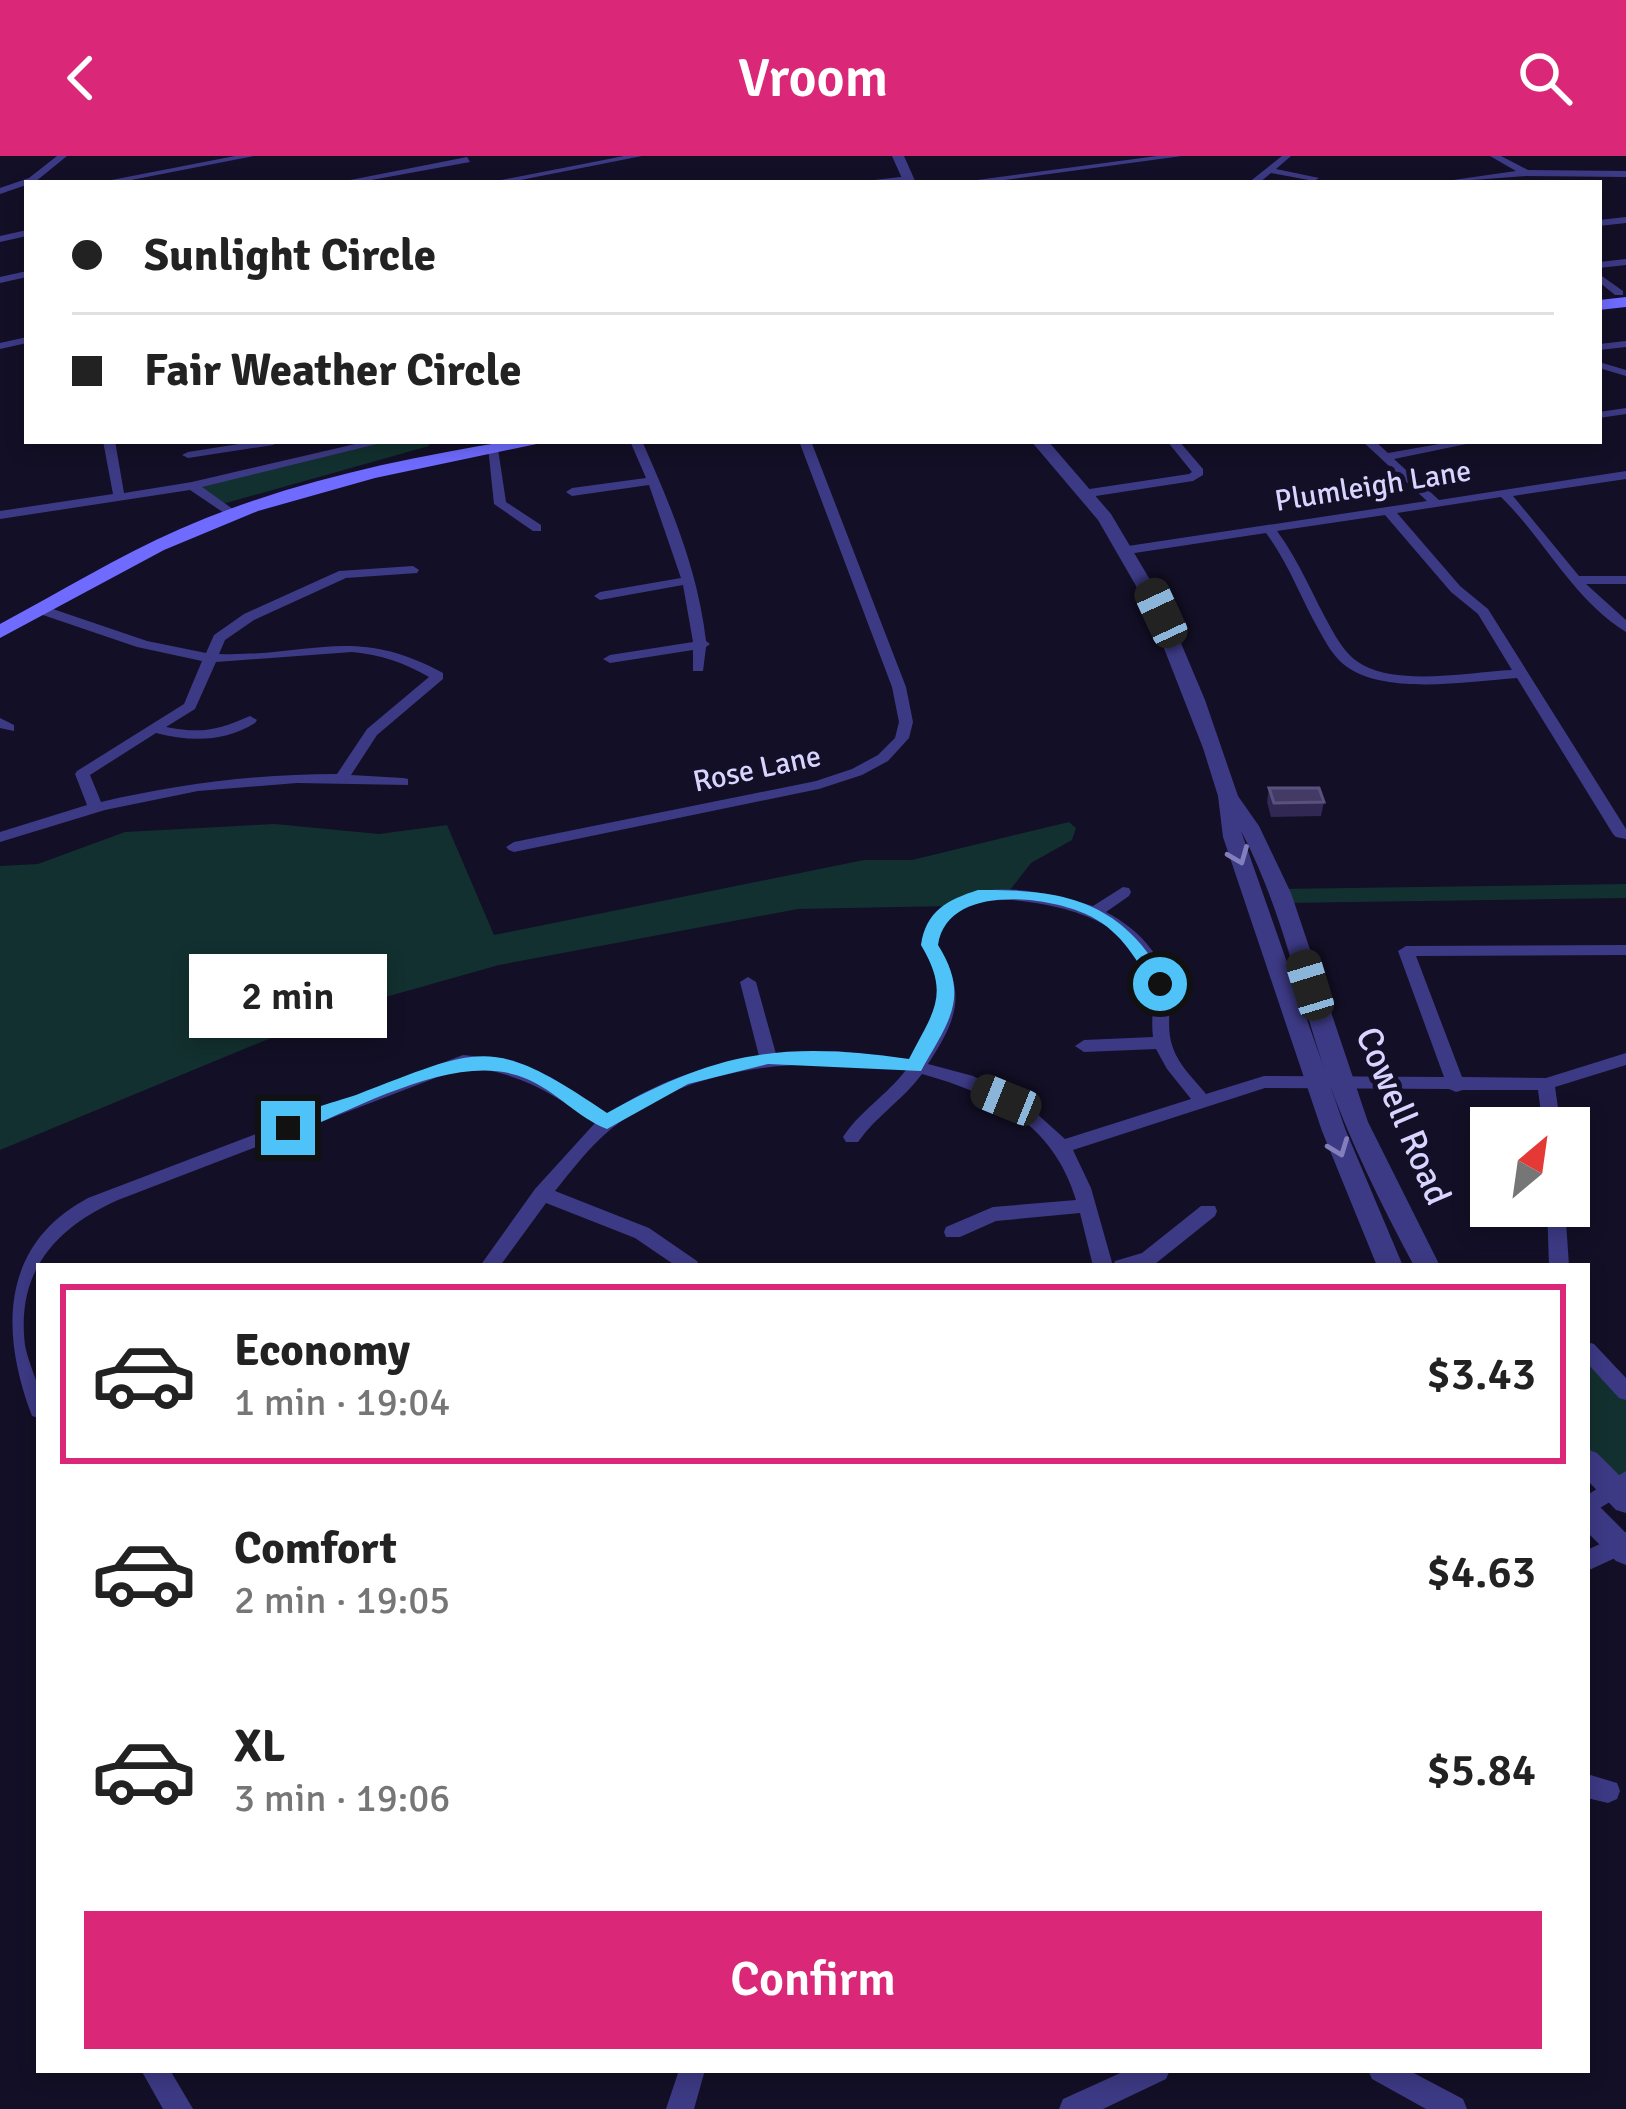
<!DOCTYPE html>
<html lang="en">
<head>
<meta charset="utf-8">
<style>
  :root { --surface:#fff; --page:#f2f2f2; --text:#222; --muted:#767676; --line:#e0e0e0; --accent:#db2777 }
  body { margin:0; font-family:Signika,sans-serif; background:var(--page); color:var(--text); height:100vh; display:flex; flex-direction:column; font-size:45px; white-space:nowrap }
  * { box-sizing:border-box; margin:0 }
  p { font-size:39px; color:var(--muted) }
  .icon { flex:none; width:66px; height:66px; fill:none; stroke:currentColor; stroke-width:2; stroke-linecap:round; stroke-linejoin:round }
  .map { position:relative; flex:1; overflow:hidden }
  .details { position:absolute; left:36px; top:1107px; width:1554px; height:810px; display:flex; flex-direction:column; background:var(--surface); border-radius:0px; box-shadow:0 6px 18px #0003 }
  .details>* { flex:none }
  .top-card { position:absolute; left:24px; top:24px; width:1578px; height:264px; border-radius:0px; box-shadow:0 6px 18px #0003; display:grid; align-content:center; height:264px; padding:0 48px; background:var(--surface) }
  .needle { width:78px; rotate:29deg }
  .buttons { position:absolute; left:1470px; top:951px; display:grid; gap:24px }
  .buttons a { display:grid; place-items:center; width:120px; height:120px; border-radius:0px; background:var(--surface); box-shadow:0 6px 18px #0003; font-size:60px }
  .end { position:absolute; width:54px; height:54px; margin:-27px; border:15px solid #4fc3f7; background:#111; box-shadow:0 0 0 6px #111 }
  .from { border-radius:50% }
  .bubble { position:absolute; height:84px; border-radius:0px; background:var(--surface); box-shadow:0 6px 18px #0003; font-size:39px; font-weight:600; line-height:84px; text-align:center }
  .car { position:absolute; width:36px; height:72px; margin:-36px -18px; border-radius:15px; box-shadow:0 0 9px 3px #0007; background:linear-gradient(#222 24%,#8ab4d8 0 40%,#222 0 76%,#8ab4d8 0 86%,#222 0) }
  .top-card b { display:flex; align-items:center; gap:42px; height:114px; font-size:45px }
  .top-card b+b { border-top:3px solid var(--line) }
  .top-card i { width:30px; height:30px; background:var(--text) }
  ul { padding:21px 0 0; list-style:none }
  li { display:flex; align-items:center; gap:36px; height:180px; margin:0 24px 18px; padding:0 24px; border:6px solid transparent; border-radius:0px }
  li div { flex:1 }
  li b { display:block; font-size:45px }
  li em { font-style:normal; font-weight:600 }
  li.on { border-color:var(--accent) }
  li>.icon { width:108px; height:108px; stroke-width:1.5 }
  .cta { display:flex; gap:24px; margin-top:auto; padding:24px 48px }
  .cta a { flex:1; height:138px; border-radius:0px; background:var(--accent); color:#fff; font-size:48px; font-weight:600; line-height:138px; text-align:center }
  header { display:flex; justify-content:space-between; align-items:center; height:156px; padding:0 48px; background:var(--accent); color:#fff; font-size:54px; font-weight:600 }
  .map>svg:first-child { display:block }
</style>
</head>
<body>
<header><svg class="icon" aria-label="back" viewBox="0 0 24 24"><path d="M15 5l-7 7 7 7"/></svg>Vroom<svg class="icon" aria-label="search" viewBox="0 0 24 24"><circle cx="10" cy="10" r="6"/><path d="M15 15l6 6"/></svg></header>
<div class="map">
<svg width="1626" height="1953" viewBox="0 0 1626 1953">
  <rect width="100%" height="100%" fill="#130f26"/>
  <path fill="#12302f" d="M383,285H428L429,290L219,349L192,330Z
    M1069,666L1076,672L1072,684L1031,707L1006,739L951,750L798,753L499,809L336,855L0,994V710L38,708L125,676L275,668L379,678L447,669L494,779L864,704H912Z
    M1626,728V742L1284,747L1277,733Z
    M1587,1194L1626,1225V1324L1587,1305Z"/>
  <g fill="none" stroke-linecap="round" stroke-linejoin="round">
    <path fill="#3d3a85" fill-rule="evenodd" d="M57,0H67L35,26L0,38V32L29,22Z
      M235,0H254L116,27H96Z
      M624,0H642L506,27H486Z
      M1157,0H1182L982,27H955Z
      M1282,0H1291L1276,13L1319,22L1314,25L1271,17L1259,27H1248Z
      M1490,0H1501L1528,14L1626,15V21L1526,20L1432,27L1516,15Z
      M467,1L470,6L355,27H335Z
      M909,20L912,25L869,27L874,24Z
      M1626,61V67L1599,70V64Z
      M27,74V80L0,86V80Z
      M1626,103V109L1599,112V106Z
      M27,115V121L0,127V121Z
      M1599,118L1623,135V139H1615L1599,126Z
      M27,181V187L0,193V187Z
      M1626,185V191L1599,194V188Z
      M1599,206L1626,214V220L1599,212Z
      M1626,252V258L1599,262V256Z
      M103,285H115L124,337L192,326L368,285H389L202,331L237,356V362L233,363L190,334L0,363V355L113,338Z
      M257,285L279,286L273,289L188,302L182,299L188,296Z
      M630,285H642C670,348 698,414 706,485L710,488L706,491L703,515H693V494L610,507L603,503L610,499L693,486L683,429L600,444L594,440L600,436L681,422L649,329L572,340L566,336L572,332L646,322Z
      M799,285H811L906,531L913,566L909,582L888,605L862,619L819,633L514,696L509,694L506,691L514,686L816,625L852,613L878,599L895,582L899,566L892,531Z
      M1167,285H1179L1203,313V319L1193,325L1083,342L1077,338L1083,334L1189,318L1192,316Z
      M1362,285H1375L1388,297L1456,285H1481L1394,303L1439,344L1626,315V323L1513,340L1579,420H1626V428H1586L1626,464V476C1573,443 1545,384 1501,341L1397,357L1460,430L1488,453L1626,673V683L1616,681L1613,678L1517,522C1469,525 1381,541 1342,507C1333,499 1326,487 1320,476C1301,443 1289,408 1266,377L1128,398L1122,394L1128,390L1427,345ZM1385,359L1451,436L1478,458L1512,514C1470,516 1401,530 1363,509C1348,501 1340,488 1332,474C1313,441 1300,406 1277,375Z
      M488,291L498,293L506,346L541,369V375H533L494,348Z
      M413,410L419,414L417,417L346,422L254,464L225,484L219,498C309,501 355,468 443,517V523L377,579L351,619L403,622L408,623V629L297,627L198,635L105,654L0,686V676L87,649L75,618L77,615L184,548L202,505L137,491L37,457V451H47L147,485L206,497L214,479L244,458L339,415ZM352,496C381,499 403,506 429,521L367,573L337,618C256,618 179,628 101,646L90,619L156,577C191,586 224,586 255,567L257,564L250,560C218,574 202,578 166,571L195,553L216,506Z
      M0,562L14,569V575L0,572Z
      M1123,731L1129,732L1131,736L1129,740L1106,756C1140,774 1169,804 1169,845C1170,861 1167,877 1173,892C1179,910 1195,924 1206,938L1264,920L1444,921L1398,795L1406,790L1626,789V799L1416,800L1462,921L1546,922L1626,897V909L1555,931L1561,972H1543L1538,934H1463L1456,936L1449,933L1265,932L1073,994L1091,1032L1113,1110L1115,1105L1142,1097L1201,1050H1215L1217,1055L1215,1060L1155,1108L1093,1110L1080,1057L996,1065L960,1081H946L944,1076L946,1071L993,1051L1076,1044C1053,968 994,938 922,918C903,944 876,960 858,986H846L843,981C860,955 887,939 906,914C806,901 693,906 611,973C590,990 572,1014 555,1035L649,1072L697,1105L700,1110H676L635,1082L546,1047L500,1110H480L535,1033L595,967C553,937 516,915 464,911L118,1044C55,1072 16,1116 25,1189C28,1205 35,1219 39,1234C40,1243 39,1254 39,1262L32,1260C0,1176 0,1089 88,1042L463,899C520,903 561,926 608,958C657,925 701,911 759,900L740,826L748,821L756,826L776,898L838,895L913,904C942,860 949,836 921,789C941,711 1036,732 1093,750ZM1011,744C1067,749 1142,767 1152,834C1154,849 1151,866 1153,881L1084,884L1075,890L1084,896L1156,893L1167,913L1191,943L1065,983L1026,948L973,920L928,908C958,862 967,837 937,789C947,747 973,744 1011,744Z
      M1547,1050H1565L1569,1110H1549Z
      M1587,1186L1594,1188L1626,1222V1244L1619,1242L1587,1207Z
      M1626,1315V1336L1587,1360V1339Z
      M1626,1376V1397L1587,1415V1394Z
      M1587,1618L1617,1627L1620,1635L1617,1643L1608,1647L1587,1642Z
      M141,1914H170L193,1953H163Z
      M679,1914H705L694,1953H666Z
      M1127,1914H1170L1166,1923L1103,1953H1059L1063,1943Z
      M1368,1914H1408L1463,1943L1467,1953H1426L1372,1923Z"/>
    <path fill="#3d3a85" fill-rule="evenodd" d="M892,0H904L916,27H904Z
      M1031,285H1048L1111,358L1165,449L1205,544L1238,640L1259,670L1291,737L1368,966L1440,1110H1414C1381,1048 1349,984 1326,918C1298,836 1282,752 1241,675L1346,975L1403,1110H1377L1322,975L1223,681L1218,640L1203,592L1147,449L1098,364Z
      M1587,1293L1597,1297L1626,1326V1357L1616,1354L1587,1324Z
      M1587,1345L1597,1348L1626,1377V1409L1616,1405L1587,1376Z"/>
    <path fill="#6f6bff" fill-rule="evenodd" d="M1626,141V151L1599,154V144Z
      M510,285H551L375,322L258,355L164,394L0,482V468C60,436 118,400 180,373C285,327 398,303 510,285Z"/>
  </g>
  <path fill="#312854" d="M1269,632L1324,646L1321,660L1271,661L1267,646Z"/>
  <path fill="#433a66" stroke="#5a527e" stroke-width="3" d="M1269,632H1319L1324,646L1274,647Z"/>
  <defs><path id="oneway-chevron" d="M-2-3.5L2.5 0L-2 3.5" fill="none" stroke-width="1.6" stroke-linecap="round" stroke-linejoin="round" transform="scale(3)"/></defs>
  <g stroke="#837fbc">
    <use href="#oneway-chevron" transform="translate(1239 700) rotate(68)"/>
    <use href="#oneway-chevron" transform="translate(1339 992) rotate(69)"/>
  </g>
  <path fill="#4fc3f7" d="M978,734C1068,733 1123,746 1168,828L1153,832C1137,804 1122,777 1092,761C1050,739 947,727 938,789C971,842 948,866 921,915L768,908L688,928L607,973C578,962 556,935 527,923C460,893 361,951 295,977L279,972C296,955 332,947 356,939C482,891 491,878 607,957C717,895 784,885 909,903C933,856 951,839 921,789C926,755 947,744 978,734Z"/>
  <g text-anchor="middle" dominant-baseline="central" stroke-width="10" stroke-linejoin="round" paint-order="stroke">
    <g font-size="30" fill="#d9d4ff" stroke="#130f26">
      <text transform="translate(1373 330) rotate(-9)">Plumleigh Lane</text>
      <text transform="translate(757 613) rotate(-12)">Rose Lane</text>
    </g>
    <g font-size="36" fill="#d9d4ff" stroke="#130f26">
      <text transform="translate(1403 960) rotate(67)">Cowell Road</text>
    </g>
  </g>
</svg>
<div class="buttons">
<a><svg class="needle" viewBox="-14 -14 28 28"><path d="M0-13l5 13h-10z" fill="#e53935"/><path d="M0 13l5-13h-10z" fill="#767676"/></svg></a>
</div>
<i class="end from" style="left:1160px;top:828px"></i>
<i class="end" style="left:288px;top:972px"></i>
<div class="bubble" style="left:189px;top:798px;width:198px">2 min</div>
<i class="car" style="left:1161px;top:457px;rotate:335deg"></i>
<i class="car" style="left:1310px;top:829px;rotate:343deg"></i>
<i class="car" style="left:1006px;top:944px;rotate:292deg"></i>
<div class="top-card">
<b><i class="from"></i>Sunlight Circle</b>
<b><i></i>Fair Weather Circle</b>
</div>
<section class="details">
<ul>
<li class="on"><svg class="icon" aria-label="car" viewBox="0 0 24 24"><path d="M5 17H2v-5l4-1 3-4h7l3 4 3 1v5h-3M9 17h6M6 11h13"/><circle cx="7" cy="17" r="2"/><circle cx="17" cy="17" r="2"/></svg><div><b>Economy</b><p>1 min · 19:04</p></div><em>$3.43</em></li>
<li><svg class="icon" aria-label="car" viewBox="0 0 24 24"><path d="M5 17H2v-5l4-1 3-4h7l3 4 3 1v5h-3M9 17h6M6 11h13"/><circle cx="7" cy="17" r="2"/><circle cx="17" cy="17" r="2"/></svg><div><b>Comfort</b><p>2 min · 19:05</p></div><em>$4.63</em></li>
<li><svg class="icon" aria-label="car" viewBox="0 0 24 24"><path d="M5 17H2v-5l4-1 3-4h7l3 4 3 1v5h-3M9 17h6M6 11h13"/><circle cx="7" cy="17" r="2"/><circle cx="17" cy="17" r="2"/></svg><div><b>XL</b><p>3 min · 19:06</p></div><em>$5.84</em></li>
</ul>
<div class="cta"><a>Confirm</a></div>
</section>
</div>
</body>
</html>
